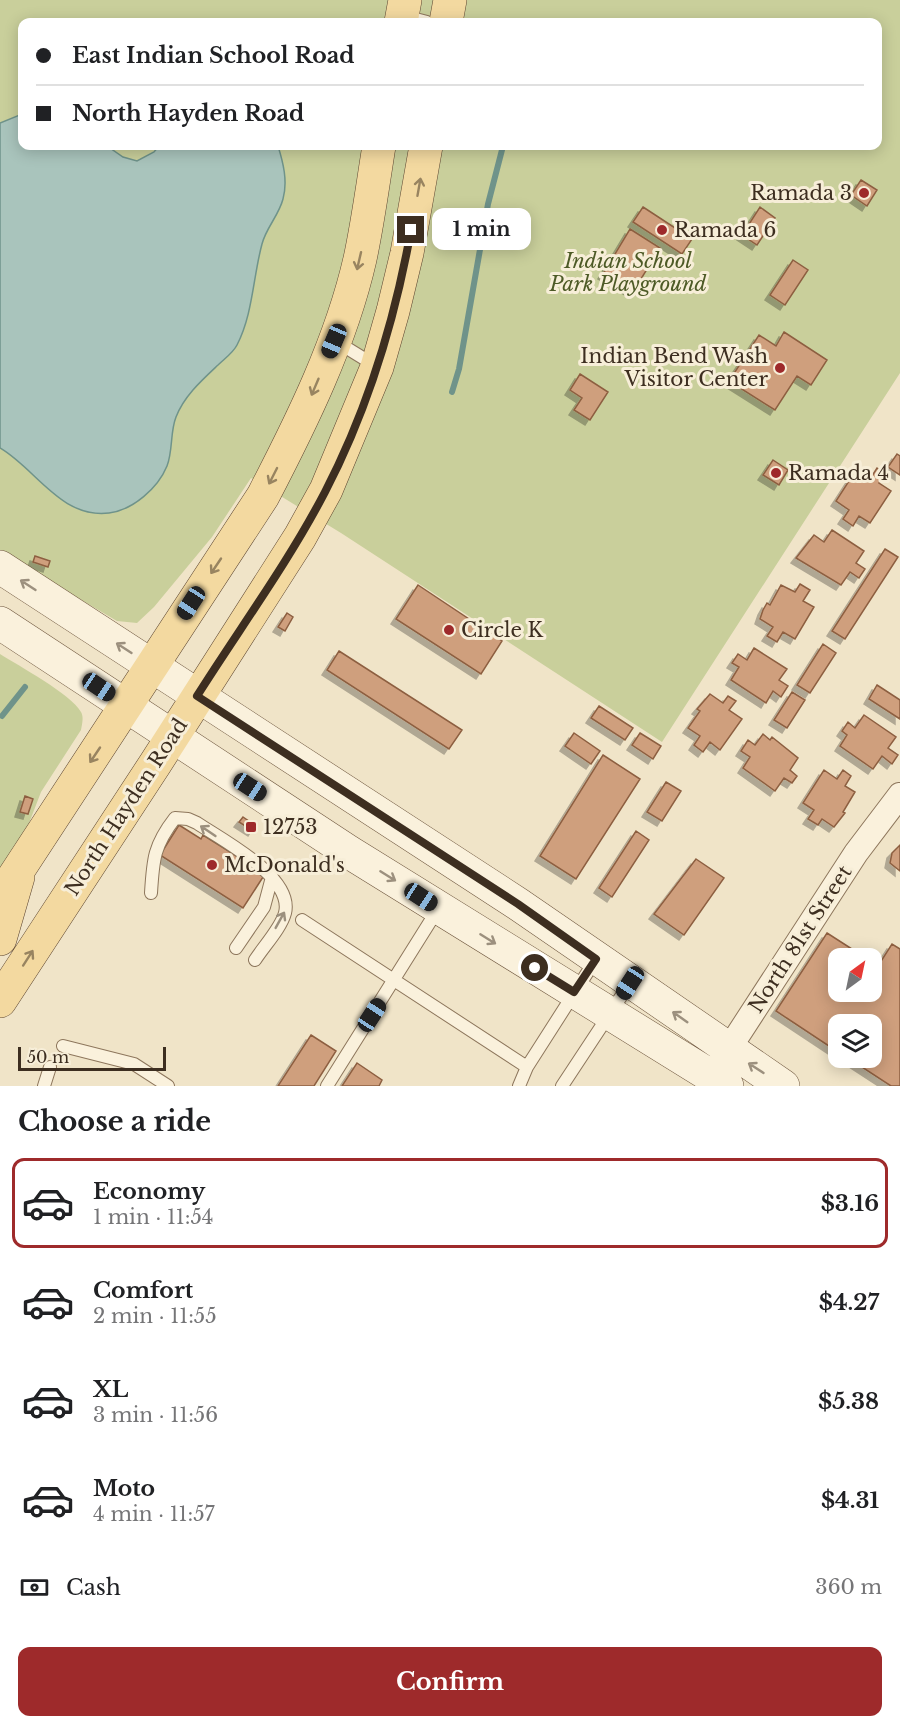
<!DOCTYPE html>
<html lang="en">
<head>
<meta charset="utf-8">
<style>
  :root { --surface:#fff; --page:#f2f2f2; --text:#202124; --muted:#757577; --line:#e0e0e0; --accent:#9e2a2b }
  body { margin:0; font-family:"Libre Baskerville",serif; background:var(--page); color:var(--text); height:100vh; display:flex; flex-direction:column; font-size:22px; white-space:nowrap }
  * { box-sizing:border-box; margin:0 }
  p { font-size:20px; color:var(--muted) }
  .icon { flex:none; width:33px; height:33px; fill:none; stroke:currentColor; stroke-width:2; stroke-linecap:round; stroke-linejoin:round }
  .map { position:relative; height:1086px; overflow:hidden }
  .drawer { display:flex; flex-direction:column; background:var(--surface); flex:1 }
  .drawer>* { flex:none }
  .banner { position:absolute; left:18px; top:18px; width:864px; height:132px; border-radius:12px; box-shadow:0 3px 15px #0003; display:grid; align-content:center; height:132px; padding:0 18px; background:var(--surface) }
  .needle { width:39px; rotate:33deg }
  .tools { position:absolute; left:828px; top:948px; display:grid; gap:12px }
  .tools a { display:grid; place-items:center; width:54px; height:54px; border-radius:12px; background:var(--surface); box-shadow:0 3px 15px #0003; font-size:30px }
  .scale { position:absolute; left:18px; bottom:15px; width:148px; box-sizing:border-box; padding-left:6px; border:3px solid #3d2e20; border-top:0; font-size:16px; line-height:21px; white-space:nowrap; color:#3d2e20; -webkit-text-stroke:4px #f7eed8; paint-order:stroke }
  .end { position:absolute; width:27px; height:27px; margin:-14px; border:8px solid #3d2e20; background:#fff; box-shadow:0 0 0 3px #fff }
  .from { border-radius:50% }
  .bubble { position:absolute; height:42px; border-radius:12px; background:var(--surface); box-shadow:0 3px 15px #0003; font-size:20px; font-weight:700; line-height:42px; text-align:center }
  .car { position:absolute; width:18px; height:36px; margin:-18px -9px; border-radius:8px; box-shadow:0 0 4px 2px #0007; background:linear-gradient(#222 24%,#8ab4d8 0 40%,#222 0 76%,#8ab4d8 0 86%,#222 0) }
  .banner b { display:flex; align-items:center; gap:21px; height:57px; font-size:22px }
  .banner b+b { border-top:2px solid var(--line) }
  .banner i { width:15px; height:15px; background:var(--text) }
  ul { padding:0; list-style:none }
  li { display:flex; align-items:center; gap:18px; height:90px; margin:0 12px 9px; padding:0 6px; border:3px solid transparent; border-radius:12px }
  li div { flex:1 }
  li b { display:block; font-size:22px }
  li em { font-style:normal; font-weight:700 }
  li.current { border-color:var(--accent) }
  li>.icon { width:54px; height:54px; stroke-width:1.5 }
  h2 { padding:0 18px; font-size:27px; line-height:72px }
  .pay { display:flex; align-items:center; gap:15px; height:66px; padding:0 18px; font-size:22px }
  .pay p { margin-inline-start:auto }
  .button { display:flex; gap:12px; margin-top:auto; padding:12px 18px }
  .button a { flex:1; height:69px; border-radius:12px; background:var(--accent); color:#fff; font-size:24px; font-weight:700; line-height:69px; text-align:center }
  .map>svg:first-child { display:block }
</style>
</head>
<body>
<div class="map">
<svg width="900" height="1086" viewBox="0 0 900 1086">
  <defs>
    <filter id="shadow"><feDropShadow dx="-5" dy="5" stdDeviation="0" flood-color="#0004"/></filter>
  </defs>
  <rect width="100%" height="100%" fill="#f0e4c8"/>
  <path fill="#c9cf9b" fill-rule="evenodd" d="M0,0H900V373L662,742L341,533L251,478L212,537L154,607L137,623L117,621L0,552ZM22,22H878V146H22Z
    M0,654C19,666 71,694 81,712C84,717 82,724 81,730L41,792L26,831L0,873Z"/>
  <path fill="#a9c4bc" stroke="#6f938a" stroke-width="1.5" d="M22,114V146H107L123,157L137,161L154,152L159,146H278C283,162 288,181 283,199C279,215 266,228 262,244C253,277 253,314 237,345C233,353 224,359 218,365C202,380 184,396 176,417C170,432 173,451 167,466C158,488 133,510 109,513C61,519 36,469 0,448V123Z"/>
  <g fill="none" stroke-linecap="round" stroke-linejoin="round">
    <path stroke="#6f938a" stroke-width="6" d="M452,392L459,369L488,204L503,146
      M2,716L25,687"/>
  </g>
  <path fill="#cf9f7d" stroke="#8d5f41" stroke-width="1.5" filter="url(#shadow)" d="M861,180L877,190L867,206L851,195Z
    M643,207L692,239L682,254L633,222Z
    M760,207L775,218L757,245L742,235Z
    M630,229L660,248L633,292L603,274Z
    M793,260L808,270L785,305L770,295Z
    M784,332L827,360L811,385L797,376L775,410L729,381L759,335L776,346Z
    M580,374L608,392L590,420L574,410L582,398L570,390Z
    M897,454L900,456V475L888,467Z
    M773,460L788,470L779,485L763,475Z
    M858,467L872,476L877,468L885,474L879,483L891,491L870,523L859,516L853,526L843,519L849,510L836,501Z
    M832,530L864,551L856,563L865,569L859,578L850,572L841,585L796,558L814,535L824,542Z
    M885,549L898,557L845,639L832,631Z
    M35,556L50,561L48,567L33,562Z
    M800,584L810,590L803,601L814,607L795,639L783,632L777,642L767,636L773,627L760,619L763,610L767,603L770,605L781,585L795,592Z
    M418,585L502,641L481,674L396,619Z
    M287,613L293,617L285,631L278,627Z
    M823,644L836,653L810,693L797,685Z
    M754,648L787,669L779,680L788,686L781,697L773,691L766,703L731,680L739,667L732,663L738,654L747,660Z
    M339,651L462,730L449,749L327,670Z
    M877,685L900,700V719L869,699Z
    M792,692L805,700L787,728L774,720Z
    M710,694L723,703L728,696L736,701L729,710L742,719L720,750L710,742L703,752L694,745L700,736L688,728L700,711L697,709Z
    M599,706L633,728L625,740L591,718Z
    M864,715L896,737L888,748L898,755L892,764L882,756L873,769L840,746L847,735L842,731L848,722L855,728Z
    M574,733L600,751L591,764L565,746Z
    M640,733L661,746L653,759L632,745Z
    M763,734L770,740L772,737L798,758L790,770L797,776L792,783L784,778L775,791L743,768L750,757L741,751L748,740L755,745Z
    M603,755L640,779L576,879L540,856Z
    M824,770L837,779L843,770L851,776L845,786L855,792L843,812L845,813L834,827L822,819L818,825L808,819L814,810L803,803Z
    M666,782L681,791L662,821L647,812Z
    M25,796L33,799L28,814L20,812Z
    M243,817L256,826L253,831L239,822Z
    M179,825L201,839L203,835L265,874L243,908L160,855Z
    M636,831L649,840L612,897L599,888Z
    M900,845V871L890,863L892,853Z
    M696,859L724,878L684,935L654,914Z
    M827,933L866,958H838V992H872V962L878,966L892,944L900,949V1086H891L848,1058H872V1024H838V1052L776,1011Z
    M311,1035L336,1051L314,1086H278Z
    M357,1063L382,1080L379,1086H342Z"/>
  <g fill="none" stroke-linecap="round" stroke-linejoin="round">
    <g stroke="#8d765c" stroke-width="14">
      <path id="service" d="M404,16L427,22
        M337,342L376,366
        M151,893C153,859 154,845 175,818L188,819L197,823C222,840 294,877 285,913C281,928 264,946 255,960
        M302,920L527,1067
        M236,948L264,907L272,877
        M63,1046L134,1064L168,1086
        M44,1086L50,1067
        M327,1086L438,909
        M519,1086L527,1067L596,959
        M562,1086L630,983"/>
    </g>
    <g stroke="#8d765c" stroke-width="26">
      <path id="minor" d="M721,1061L856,853L900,795"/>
    </g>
    <g stroke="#6f573f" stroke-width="34">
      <path id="secondary" d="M0,567L518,904L783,1086
        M0,623L349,852L727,1086"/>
    </g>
    <g stroke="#5b4430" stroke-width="34">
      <path id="primary" d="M401,22L405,0
        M446,22L450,0
        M0,898L263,496C302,421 341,342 360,259C368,222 373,183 379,146
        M0,939L18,877
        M0,1001L155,764L300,537L326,490L377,367L393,311L407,253L426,146"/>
    </g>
    <use href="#service" stroke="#faf1dc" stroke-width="12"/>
    <use href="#minor" stroke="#faf1dc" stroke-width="24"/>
    <use href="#secondary" stroke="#faf1dc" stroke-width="33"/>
    <use href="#primary" stroke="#f3d9a0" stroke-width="33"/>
  </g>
  <defs><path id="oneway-shaft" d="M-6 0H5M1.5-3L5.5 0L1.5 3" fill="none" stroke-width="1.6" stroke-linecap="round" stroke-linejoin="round" transform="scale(1.5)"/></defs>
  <g stroke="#988460">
    <use href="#oneway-shaft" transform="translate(419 187) rotate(-80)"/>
    <use href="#oneway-shaft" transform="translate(359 261) rotate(103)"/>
    <use href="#oneway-shaft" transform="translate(315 387) rotate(113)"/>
    <use href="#oneway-shaft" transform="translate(273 476) rotate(117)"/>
    <use href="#oneway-shaft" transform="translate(216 566) rotate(124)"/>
    <use href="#oneway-shaft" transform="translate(95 755) rotate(124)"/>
    <use href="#oneway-shaft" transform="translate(28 958) rotate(-57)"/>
  </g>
  <g stroke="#9c907e">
    <use href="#oneway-shaft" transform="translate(28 585) rotate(-147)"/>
    <use href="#oneway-shaft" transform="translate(124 648) rotate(-147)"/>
    <use href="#oneway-shaft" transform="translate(208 831) rotate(-146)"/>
    <use href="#oneway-shaft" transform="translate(388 876) rotate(32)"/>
    <use href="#oneway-shaft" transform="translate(280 920) rotate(-61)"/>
    <use href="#oneway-shaft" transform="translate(488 939) rotate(32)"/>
    <use href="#oneway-shaft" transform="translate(680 1017) rotate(-145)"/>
    <use href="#oneway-shaft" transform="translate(756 1068) rotate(-147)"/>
  </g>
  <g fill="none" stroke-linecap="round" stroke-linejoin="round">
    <path stroke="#3d2e20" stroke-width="8" d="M411,230C395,319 367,411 325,492C288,563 240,628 197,696L518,904L596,959L574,992L535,968"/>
  </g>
  <g fill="#9e2a2b" stroke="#f7eed8" stroke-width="2">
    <circle cx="864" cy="193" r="6"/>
    <circle cx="662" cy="230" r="6"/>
    <circle cx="780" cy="368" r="6"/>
    <circle cx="776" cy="473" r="6"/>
    <circle cx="449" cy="630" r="6"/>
    <rect x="245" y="821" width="12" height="12" rx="3"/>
    <circle cx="212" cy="865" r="6"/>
  </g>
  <g text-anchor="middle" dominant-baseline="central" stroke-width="6" stroke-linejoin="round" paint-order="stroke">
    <g font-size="20" fill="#3d2e20" stroke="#f7eed8" text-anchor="start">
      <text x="852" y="193" text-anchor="end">Ramada 3</text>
      <text x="674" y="230">Ramada 6</text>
      <text x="768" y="356" text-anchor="end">Indian Bend Wash<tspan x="768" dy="23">Visitor Center</tspan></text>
      <text x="788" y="473">Ramada 4</text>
      <text x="461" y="630">Circle K</text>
      <text x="263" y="827">12753</text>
      <text x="224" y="865">McDonald's</text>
    </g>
    <g font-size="20" font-style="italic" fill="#4d5a26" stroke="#f7eed8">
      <text x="628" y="261">Indian School<tspan x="628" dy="23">Park Playground</tspan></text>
    </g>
    <g font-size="20" fill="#3d2e20" stroke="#f7eed8">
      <text transform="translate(126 807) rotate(-57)">North Hayden Road</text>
      <text transform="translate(800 939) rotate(-57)">North 81st Street</text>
    </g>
  </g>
</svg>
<div class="tools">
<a><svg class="needle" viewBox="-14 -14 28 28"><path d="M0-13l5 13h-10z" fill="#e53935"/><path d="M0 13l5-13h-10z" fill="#757577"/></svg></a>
<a><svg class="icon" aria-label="layers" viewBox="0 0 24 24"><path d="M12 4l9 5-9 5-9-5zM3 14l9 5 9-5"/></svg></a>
</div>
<div class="scale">50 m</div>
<i class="end from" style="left:535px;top:968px"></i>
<i class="end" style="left:411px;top:230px"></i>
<div class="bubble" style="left:432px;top:208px;width:99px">1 min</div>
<i class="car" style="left:334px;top:341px;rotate:203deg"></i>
<i class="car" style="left:191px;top:603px;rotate:213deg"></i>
<i class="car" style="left:99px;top:687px;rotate:124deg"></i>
<i class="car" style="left:250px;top:787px;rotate:123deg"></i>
<i class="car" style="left:421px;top:897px;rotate:123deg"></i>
<i class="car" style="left:630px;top:983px;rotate:213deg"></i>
<i class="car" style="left:372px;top:1015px;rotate:33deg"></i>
<div class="banner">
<b><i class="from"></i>East Indian School Road</b>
<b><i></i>North Hayden Road</b>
</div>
</div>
<section class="drawer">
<h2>Choose a ride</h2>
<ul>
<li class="current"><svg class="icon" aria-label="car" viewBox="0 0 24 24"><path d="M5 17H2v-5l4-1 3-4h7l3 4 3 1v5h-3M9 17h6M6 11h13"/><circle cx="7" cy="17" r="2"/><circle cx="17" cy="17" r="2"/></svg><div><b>Economy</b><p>1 min · 11:54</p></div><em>$3.16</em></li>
<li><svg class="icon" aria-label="car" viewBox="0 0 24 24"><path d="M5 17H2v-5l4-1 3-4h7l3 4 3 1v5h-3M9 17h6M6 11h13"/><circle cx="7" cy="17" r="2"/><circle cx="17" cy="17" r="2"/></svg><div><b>Comfort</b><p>2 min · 11:55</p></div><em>$4.27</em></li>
<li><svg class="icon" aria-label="car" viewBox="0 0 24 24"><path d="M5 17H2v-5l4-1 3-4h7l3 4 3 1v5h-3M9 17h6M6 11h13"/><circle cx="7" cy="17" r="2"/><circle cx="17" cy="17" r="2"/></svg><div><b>XL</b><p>3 min · 11:56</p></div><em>$5.38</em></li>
<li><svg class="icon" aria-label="car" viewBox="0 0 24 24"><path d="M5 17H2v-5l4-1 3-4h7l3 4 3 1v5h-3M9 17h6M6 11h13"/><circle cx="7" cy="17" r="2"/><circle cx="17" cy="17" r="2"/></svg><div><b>Moto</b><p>4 min · 11:57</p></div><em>$4.31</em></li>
</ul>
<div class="pay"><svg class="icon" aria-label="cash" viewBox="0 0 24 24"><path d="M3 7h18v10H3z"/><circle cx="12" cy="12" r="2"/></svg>Cash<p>360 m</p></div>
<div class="button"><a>Confirm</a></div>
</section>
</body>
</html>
